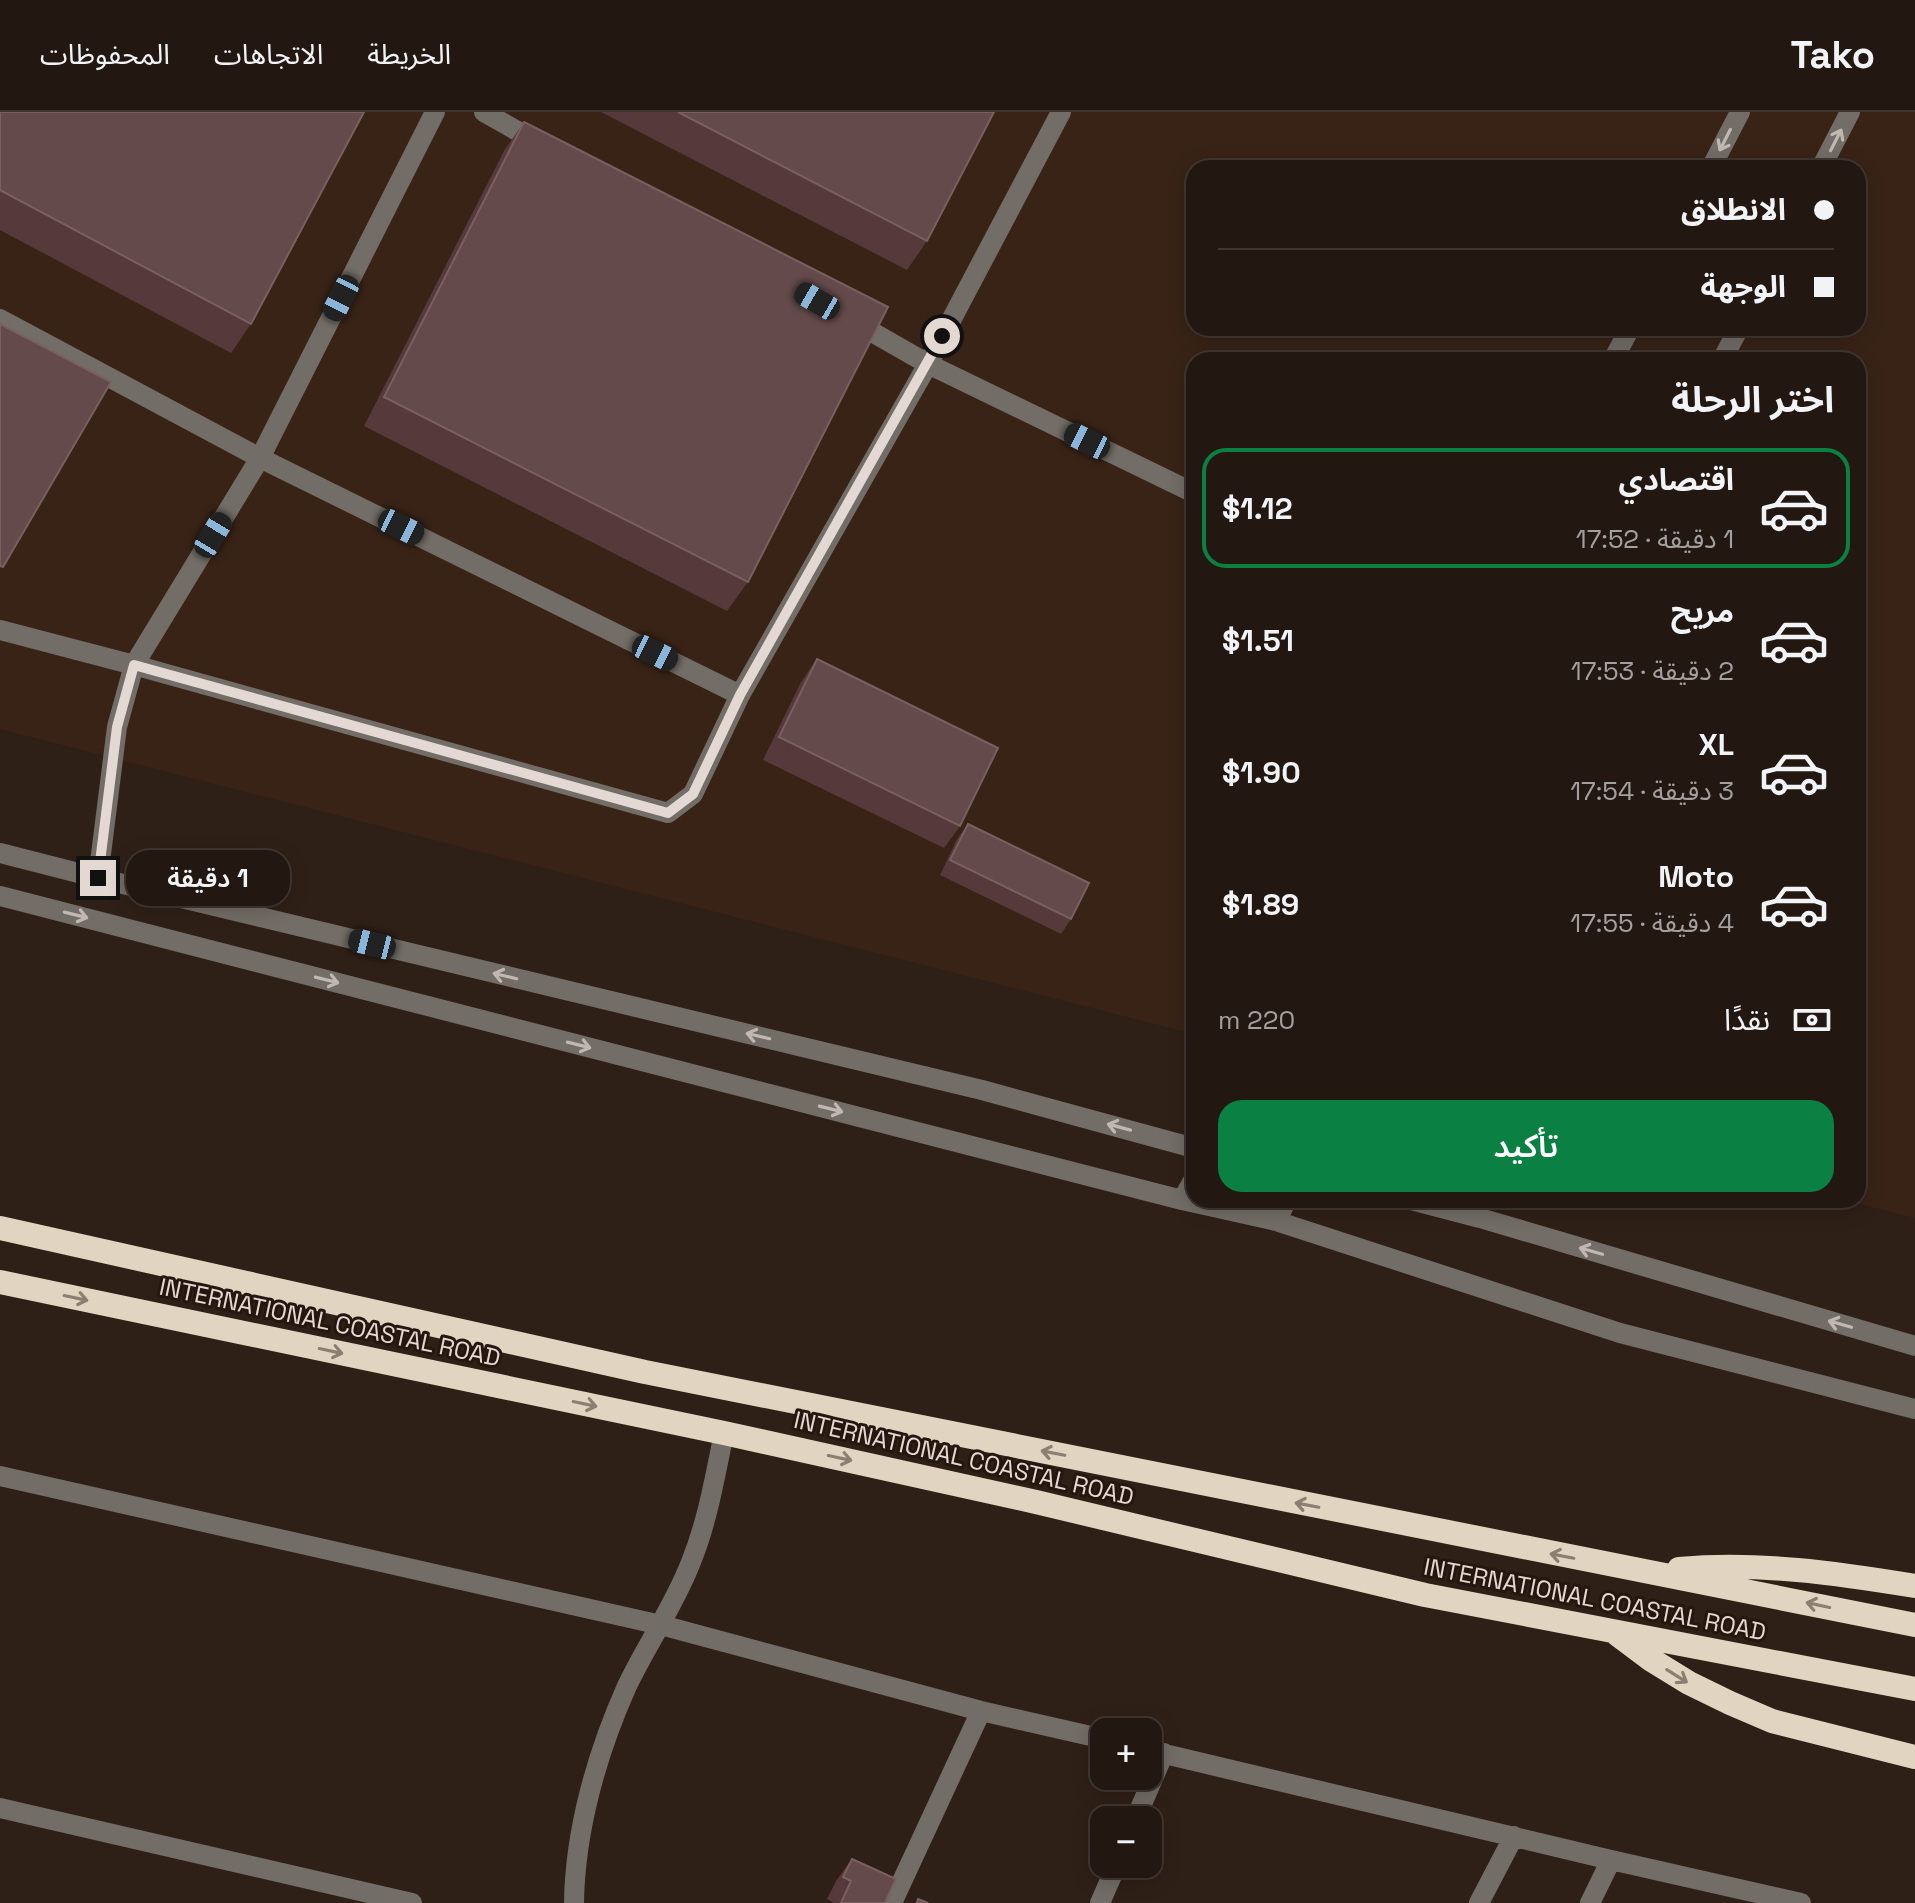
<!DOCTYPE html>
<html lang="ar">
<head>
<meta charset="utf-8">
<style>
  :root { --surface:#231811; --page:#2b211a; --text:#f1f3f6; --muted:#a3a09f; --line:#403731; --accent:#0b8043 }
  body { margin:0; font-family:"Space Grotesk","Noto Sans Arabic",sans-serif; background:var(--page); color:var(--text); direction:rtl; height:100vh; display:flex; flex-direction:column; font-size:30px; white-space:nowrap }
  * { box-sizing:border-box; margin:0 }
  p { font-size:26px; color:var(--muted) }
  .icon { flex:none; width:44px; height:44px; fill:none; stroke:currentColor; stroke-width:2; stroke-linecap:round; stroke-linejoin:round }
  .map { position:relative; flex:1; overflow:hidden; direction:ltr }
  .details { position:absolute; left:1186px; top:240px; width:680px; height:856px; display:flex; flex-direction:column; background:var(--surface); border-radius:24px; box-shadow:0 4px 20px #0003,0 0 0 2px var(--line); direction:rtl }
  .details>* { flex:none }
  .banner { position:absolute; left:1186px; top:48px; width:680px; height:176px; border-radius:24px; box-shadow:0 4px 20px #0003,0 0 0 2px var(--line); direction:rtl; display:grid; align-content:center; height:176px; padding:0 32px; background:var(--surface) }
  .buttons { position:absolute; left:1090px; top:1606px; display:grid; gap:16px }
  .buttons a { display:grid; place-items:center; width:72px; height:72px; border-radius:16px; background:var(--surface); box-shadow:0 4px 20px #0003,0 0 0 2px var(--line); font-size:40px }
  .end { position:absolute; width:36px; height:36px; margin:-18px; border:10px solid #e4d8d3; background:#111; box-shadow:0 0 0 4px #111 }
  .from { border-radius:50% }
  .bubble { position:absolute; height:56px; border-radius:24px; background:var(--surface); box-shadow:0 4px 20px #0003,0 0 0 2px var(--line); font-size:26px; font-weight:600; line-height:56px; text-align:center; direction:rtl }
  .car { position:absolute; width:24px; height:48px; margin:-24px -12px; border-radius:10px; box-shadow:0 0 6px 2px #0007; background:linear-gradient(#222 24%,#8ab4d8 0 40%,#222 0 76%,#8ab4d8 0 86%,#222 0) }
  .banner b { display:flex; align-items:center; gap:28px; height:76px; font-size:30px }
  .banner b+b { border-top:2px solid var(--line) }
  .banner i { width:20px; height:20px; background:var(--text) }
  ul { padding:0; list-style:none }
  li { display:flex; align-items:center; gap:24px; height:120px; margin:0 16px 12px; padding:0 16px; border:4px solid transparent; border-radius:24px }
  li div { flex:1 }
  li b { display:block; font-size:30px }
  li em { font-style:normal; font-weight:600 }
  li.on { border-color:var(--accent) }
  li>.icon { width:72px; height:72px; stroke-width:1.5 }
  h2 { padding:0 32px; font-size:36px; line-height:96px }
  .pay { display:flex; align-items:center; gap:20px; height:88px; padding:0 32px; font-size:30px }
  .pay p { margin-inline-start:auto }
  .action { display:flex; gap:16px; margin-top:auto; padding:16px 32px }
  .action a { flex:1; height:92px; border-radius:24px; background:var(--accent); color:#fff; font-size:32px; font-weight:600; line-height:92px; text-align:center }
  header { display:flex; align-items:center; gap:48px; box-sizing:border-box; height:112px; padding:0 40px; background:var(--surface); border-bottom:2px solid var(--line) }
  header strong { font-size:38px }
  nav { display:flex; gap:44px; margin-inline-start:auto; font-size:28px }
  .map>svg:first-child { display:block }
</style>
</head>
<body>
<header>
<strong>Tako</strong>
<nav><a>الخريطة</a><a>الاتجاهات</a><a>المحفوظات</a></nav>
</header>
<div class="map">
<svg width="1915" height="1791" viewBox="0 0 1915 1791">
  <rect width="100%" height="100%" fill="#2f2017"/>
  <path fill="#392317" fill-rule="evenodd" d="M0,0H1915V1106L1844,1088H1858V248H1194V922L0,617ZM1194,56H1858V216H1194Z"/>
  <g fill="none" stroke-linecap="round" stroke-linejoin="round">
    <path stroke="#726d66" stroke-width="20" d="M484,0L542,33
      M1711,56L1740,0
      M1821,56L1850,0
      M0,207L260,346L740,583
      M851,208L928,252L1194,381
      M1613,248L1630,216
      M1722,248L1739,216
      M0,518L134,553L668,701L693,682L740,583L928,252L1061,0
      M0,741L98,766L982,978L1194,1036
      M98,766L117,615L134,553L260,346L435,0
      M0,784L1182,1088L1276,1109L1620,1221L1915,1297
      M1182,1088L1194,1067
      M1411,1088L1480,1106L1915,1234
      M1276,1109L1287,1088
      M0,1364L661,1513L981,1599L1104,1627
      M1148,1638L1611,1748L1801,1791
      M0,1696L412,1791
      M1135,1708L1164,1641
      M574,1791C575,1718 597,1641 627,1574C647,1532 674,1494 691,1450C708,1408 715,1364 724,1321
      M892,1791L981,1599
      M1100,1791L1117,1752
      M1479,1791L1514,1724
      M1590,1791L1611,1748"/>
    <path stroke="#e1d5c2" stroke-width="24" d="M0,1116L645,1260L1915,1513
      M0,1170L724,1321L1036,1390L1425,1483L1915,1577
      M1679,1457C1759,1450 1836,1461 1915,1474
      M1618,1523L1650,1547L1689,1571L1730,1591L1772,1609L1915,1645"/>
  </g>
  <path fill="#56393a" d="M0,0L251,212L231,241L0,118Z
    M601,0H994L927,129L907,158Z
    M524,10L748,470L727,499L364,314L504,39Z
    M817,547L960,714L944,736L763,648L801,570Z
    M968,712L1071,807L1061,822L940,763L957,727Z
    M852,1747L885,1791H834L827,1787L836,1769Z"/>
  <path fill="#654a4b" stroke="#796060" stroke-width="2" d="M0,0H364L251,212L0,78Z
    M678,0H994L927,129Z
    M524,10L888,195L748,470L384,285Z
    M0,212L111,270L3,455L0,454Z
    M817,547L998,636L960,714L779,625Z
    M968,712L1089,771L1071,807L950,748Z
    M852,1747L896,1767L885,1791H841L851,1769L843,1765Z
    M918,1787L928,1791H917Z"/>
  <defs><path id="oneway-shaft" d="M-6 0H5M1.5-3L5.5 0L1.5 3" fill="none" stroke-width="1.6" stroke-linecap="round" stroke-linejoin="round" transform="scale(2)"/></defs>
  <g stroke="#c2b8b2">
    <use href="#oneway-shaft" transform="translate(1725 28) rotate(117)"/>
    <use href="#oneway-shaft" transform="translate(1836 28) rotate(-63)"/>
    <use href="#oneway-shaft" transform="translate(76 803) rotate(14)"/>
    <use href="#oneway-shaft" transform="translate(505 864) rotate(-167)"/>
    <use href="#oneway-shaft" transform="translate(327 868) rotate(14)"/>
    <use href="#oneway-shaft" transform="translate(758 924) rotate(-167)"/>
    <use href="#oneway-shaft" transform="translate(579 933) rotate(14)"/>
    <use href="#oneway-shaft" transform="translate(831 997) rotate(14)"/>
    <use href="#oneway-shaft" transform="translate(1119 1015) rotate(-165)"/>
    <use href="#oneway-shaft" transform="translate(1591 1139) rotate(-164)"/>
    <use href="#oneway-shaft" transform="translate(1840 1212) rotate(-164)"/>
  </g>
  <g stroke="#8c7f71">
    <use href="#oneway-shaft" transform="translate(76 1186) rotate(12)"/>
    <use href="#oneway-shaft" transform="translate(331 1239) rotate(12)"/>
    <use href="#oneway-shaft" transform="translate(585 1292) rotate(12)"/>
    <use href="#oneway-shaft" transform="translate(1053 1341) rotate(-169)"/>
    <use href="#oneway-shaft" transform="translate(840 1346) rotate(12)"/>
    <use href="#oneway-shaft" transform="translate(1307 1393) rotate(-169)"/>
    <use href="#oneway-shaft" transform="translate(1562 1444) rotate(-169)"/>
    <use href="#oneway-shaft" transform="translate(1818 1493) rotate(-168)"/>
    <use href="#oneway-shaft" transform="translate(1677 1564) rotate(32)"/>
  </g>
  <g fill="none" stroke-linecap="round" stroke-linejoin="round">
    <path stroke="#e4d8d3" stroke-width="10" d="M98,766L117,615L134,553L668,701L693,682L740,583L942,224"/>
  </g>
  <g text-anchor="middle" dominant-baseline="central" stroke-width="6" stroke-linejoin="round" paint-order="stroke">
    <g font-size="24" fill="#e4d8d3" stroke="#25160e">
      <text transform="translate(330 1210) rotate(12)">INTERNATIONAL COASTAL ROAD</text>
      <text transform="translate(964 1346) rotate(13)">INTERNATIONAL COASTAL ROAD</text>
      <text transform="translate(1595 1487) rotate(11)">INTERNATIONAL COASTAL ROAD</text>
    </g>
  </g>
</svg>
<div class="buttons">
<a>+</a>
<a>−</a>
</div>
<i class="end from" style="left:942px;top:224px"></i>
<i class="end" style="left:98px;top:766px"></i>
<div class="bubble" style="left:126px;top:738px;width:164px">1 دقيقة</div>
<i class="car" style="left:341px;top:186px;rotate:207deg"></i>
<i class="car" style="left:817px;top:189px;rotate:300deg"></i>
<i class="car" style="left:1087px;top:329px;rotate:296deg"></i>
<i class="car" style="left:401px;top:415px;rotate:116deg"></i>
<i class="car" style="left:213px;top:423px;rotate:31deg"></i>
<i class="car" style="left:655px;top:541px;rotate:116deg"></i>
<i class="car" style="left:372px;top:832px;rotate:284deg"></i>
<div class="banner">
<b><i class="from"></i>الانطلاق</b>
<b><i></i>الوجهة</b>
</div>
<section class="details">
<h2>اختر الرحلة</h2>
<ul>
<li class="on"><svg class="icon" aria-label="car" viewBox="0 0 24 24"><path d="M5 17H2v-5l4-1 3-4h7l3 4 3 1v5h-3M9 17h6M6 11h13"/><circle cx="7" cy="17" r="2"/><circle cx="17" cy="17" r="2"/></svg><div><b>اقتصادي</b><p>1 دقيقة · 17:52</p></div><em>$1.12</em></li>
<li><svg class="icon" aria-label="car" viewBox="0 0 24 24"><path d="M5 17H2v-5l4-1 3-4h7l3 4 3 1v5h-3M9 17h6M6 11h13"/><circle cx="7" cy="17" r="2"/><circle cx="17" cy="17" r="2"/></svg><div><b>مريح</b><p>2 دقيقة · 17:53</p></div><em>$1.51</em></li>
<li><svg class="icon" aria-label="car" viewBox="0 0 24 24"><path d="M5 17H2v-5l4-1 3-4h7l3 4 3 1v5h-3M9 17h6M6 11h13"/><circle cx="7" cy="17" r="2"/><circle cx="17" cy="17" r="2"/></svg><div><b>XL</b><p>3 دقيقة · 17:54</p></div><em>$1.90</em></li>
<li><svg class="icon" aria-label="car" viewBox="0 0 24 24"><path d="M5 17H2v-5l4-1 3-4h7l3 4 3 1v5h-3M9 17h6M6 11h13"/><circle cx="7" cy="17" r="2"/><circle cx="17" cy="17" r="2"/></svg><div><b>Moto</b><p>4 دقيقة · 17:55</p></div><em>$1.89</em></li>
</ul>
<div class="pay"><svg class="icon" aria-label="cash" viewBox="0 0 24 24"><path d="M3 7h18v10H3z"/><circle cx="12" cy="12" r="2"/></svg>نقدًا<p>220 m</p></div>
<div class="action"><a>تأكيد</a></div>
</section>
</div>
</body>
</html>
